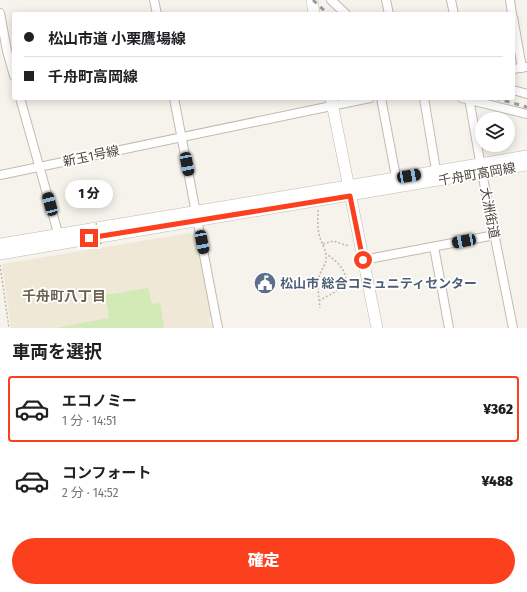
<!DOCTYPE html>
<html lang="ja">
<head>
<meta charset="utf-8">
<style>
  :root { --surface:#fff; --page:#f2f2f2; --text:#202124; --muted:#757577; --line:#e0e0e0; --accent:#fc3f1d }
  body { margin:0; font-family:"Fira Sans Condensed","Noto Sans JP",sans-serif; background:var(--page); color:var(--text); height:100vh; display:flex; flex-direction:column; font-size:15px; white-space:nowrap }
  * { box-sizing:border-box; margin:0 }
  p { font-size:13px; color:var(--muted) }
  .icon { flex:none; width:22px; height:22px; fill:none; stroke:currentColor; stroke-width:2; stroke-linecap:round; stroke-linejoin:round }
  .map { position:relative; height:328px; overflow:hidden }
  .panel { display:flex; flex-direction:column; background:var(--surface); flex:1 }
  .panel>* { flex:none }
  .top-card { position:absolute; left:12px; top:12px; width:503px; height:88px; border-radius:4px; box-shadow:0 2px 10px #0003; display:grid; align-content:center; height:88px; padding:0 12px; background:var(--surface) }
  .fabs { position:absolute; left:475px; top:112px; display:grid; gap:8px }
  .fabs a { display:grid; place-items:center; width:40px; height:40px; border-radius:50%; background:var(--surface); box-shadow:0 2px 10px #0003; font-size:20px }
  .end { position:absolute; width:18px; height:18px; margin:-9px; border:5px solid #fc3f1d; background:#fff; box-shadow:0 0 0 2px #fff }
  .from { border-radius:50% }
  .bubble { position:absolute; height:28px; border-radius:14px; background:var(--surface); box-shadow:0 2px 10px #0003; font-size:13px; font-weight:800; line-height:28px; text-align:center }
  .car { position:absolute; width:12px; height:24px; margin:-12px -6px; border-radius:5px; box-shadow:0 0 3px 1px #0007; background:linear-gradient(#222 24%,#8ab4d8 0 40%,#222 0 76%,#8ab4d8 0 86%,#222 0) }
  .top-card b { display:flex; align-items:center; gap:14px; height:38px; font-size:15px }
  .top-card b+b { border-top:1px solid var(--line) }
  .top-card i { width:10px; height:10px; background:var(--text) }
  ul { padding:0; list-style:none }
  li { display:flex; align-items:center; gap:12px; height:66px; margin:0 8px 6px; padding:0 4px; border:2px solid transparent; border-radius:4px }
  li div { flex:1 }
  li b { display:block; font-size:15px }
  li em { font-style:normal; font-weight:800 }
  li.active { border-color:var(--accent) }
  li>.icon { width:36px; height:36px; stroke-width:1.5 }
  h2 { padding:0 12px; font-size:18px; line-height:48px }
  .action { display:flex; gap:8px; margin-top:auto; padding:8px 12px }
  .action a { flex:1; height:46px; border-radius:24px; background:var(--accent); color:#fff; font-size:16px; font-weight:800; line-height:46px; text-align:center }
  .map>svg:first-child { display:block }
</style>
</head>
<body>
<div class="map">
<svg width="527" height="328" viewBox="0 0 527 328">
  <rect width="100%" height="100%" fill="#f6f3ec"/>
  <path fill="#efe8d6" d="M190,233L196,237L212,317L209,318L211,325L214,328H11L2,264Z"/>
  <path fill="#d2eab5" d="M148,288L152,304L160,303L164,328H56L109,318L105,295Z"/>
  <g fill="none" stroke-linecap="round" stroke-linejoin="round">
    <g stroke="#c2bbae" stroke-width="10">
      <path id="minor" d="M154,0L157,14
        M331,0L346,14
        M386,0L389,14
        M451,0L454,14
        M510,0L512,14
        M0,13L7,51L14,76
        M513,17L522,68
        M513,69L526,67
        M513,90L527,94
        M20,98L58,233
        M174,98L218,328
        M381,98L397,182
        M424,98L437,176
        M462,98L527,114
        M469,98L482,173L513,328
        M0,175L370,98
        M434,247L449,328
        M363,260L495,235"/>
    </g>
    <g stroke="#c2bbae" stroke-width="12">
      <path id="tertiary" d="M312,0L314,14
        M331,98L377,328
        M0,244L527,156
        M0,254L527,165"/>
    </g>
    <path stroke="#c4b79f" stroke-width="1.5" stroke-dasharray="2 2" stroke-linecap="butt" d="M318,210C318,218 317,226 319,234C321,243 326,248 326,257C327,265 320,270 319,278C317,288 319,298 320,308
      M323,244L333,241L349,246
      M0,265L9,328
      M319,301C325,297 332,294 338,290C356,279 338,261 326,254"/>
    <use href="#minor" stroke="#fff" stroke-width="8"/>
    <use href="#tertiary" stroke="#fff" stroke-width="11"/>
    <path stroke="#9a9a9a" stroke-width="3" stroke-dasharray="5 5" stroke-linecap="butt" d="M313,0L328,14
      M495,98L527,107"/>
    <path stroke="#c4b79f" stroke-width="1.5" stroke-dasharray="2 2" stroke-linecap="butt" d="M96,223L101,245"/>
  </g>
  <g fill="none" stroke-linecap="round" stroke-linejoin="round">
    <path stroke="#fc3f1d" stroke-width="5" d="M89,238L350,196L363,260"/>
  </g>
  <defs>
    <g id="civic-disc" transform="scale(1.15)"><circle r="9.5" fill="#5c6f8a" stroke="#fff"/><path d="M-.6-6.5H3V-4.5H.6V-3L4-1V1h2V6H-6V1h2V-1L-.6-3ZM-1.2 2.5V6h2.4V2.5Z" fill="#fff"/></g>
  </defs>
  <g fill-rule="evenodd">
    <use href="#civic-disc" x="265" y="283"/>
  </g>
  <g text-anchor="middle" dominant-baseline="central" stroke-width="3.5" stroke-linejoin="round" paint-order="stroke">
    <g font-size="13" fill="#4b4439" stroke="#fff">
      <text transform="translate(91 156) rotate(-12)">新玉1号線</text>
      <text transform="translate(477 174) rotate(-10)">千舟町高岡線</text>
      <text transform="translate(490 213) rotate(79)">大洲街道</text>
    </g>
    <g font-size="13" font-weight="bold" fill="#4e5e75" stroke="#fff" text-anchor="start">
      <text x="280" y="283">松山市 総合コミュニティセンター</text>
    </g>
    <g font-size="14" font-weight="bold" fill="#6e6250" stroke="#fff">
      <text x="64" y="296">千舟町八丁目</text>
    </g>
  </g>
</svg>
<div class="fabs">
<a><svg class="icon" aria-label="layers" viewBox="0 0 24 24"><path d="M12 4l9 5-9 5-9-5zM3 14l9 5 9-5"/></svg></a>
</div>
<i class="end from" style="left:363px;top:260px"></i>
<i class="end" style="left:89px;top:238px"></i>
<div class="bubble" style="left:65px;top:180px;width:48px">1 分</div>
<i class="car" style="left:187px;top:164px;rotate:169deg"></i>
<i class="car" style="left:409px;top:176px;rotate:80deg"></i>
<i class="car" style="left:50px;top:204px;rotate:345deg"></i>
<i class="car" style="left:464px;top:241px;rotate:259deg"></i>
<i class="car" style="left:202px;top:242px;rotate:169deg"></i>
<div class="top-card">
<b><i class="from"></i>松山市道 小栗鷹場線</b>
<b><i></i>千舟町高岡線</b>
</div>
</div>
<section class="panel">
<h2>車両を選択</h2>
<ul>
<li class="active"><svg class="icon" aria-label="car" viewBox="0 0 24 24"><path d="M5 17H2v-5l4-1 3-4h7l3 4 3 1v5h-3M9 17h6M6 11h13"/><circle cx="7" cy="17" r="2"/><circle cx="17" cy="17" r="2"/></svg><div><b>エコノミー</b><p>1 分 · 14:51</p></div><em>¥362</em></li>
<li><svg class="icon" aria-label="car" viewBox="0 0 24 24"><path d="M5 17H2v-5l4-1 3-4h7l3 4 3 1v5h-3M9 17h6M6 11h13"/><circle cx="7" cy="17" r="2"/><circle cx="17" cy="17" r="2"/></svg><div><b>コンフォート</b><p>2 分 · 14:52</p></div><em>¥488</em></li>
</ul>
<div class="action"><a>確定</a></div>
</section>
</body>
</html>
